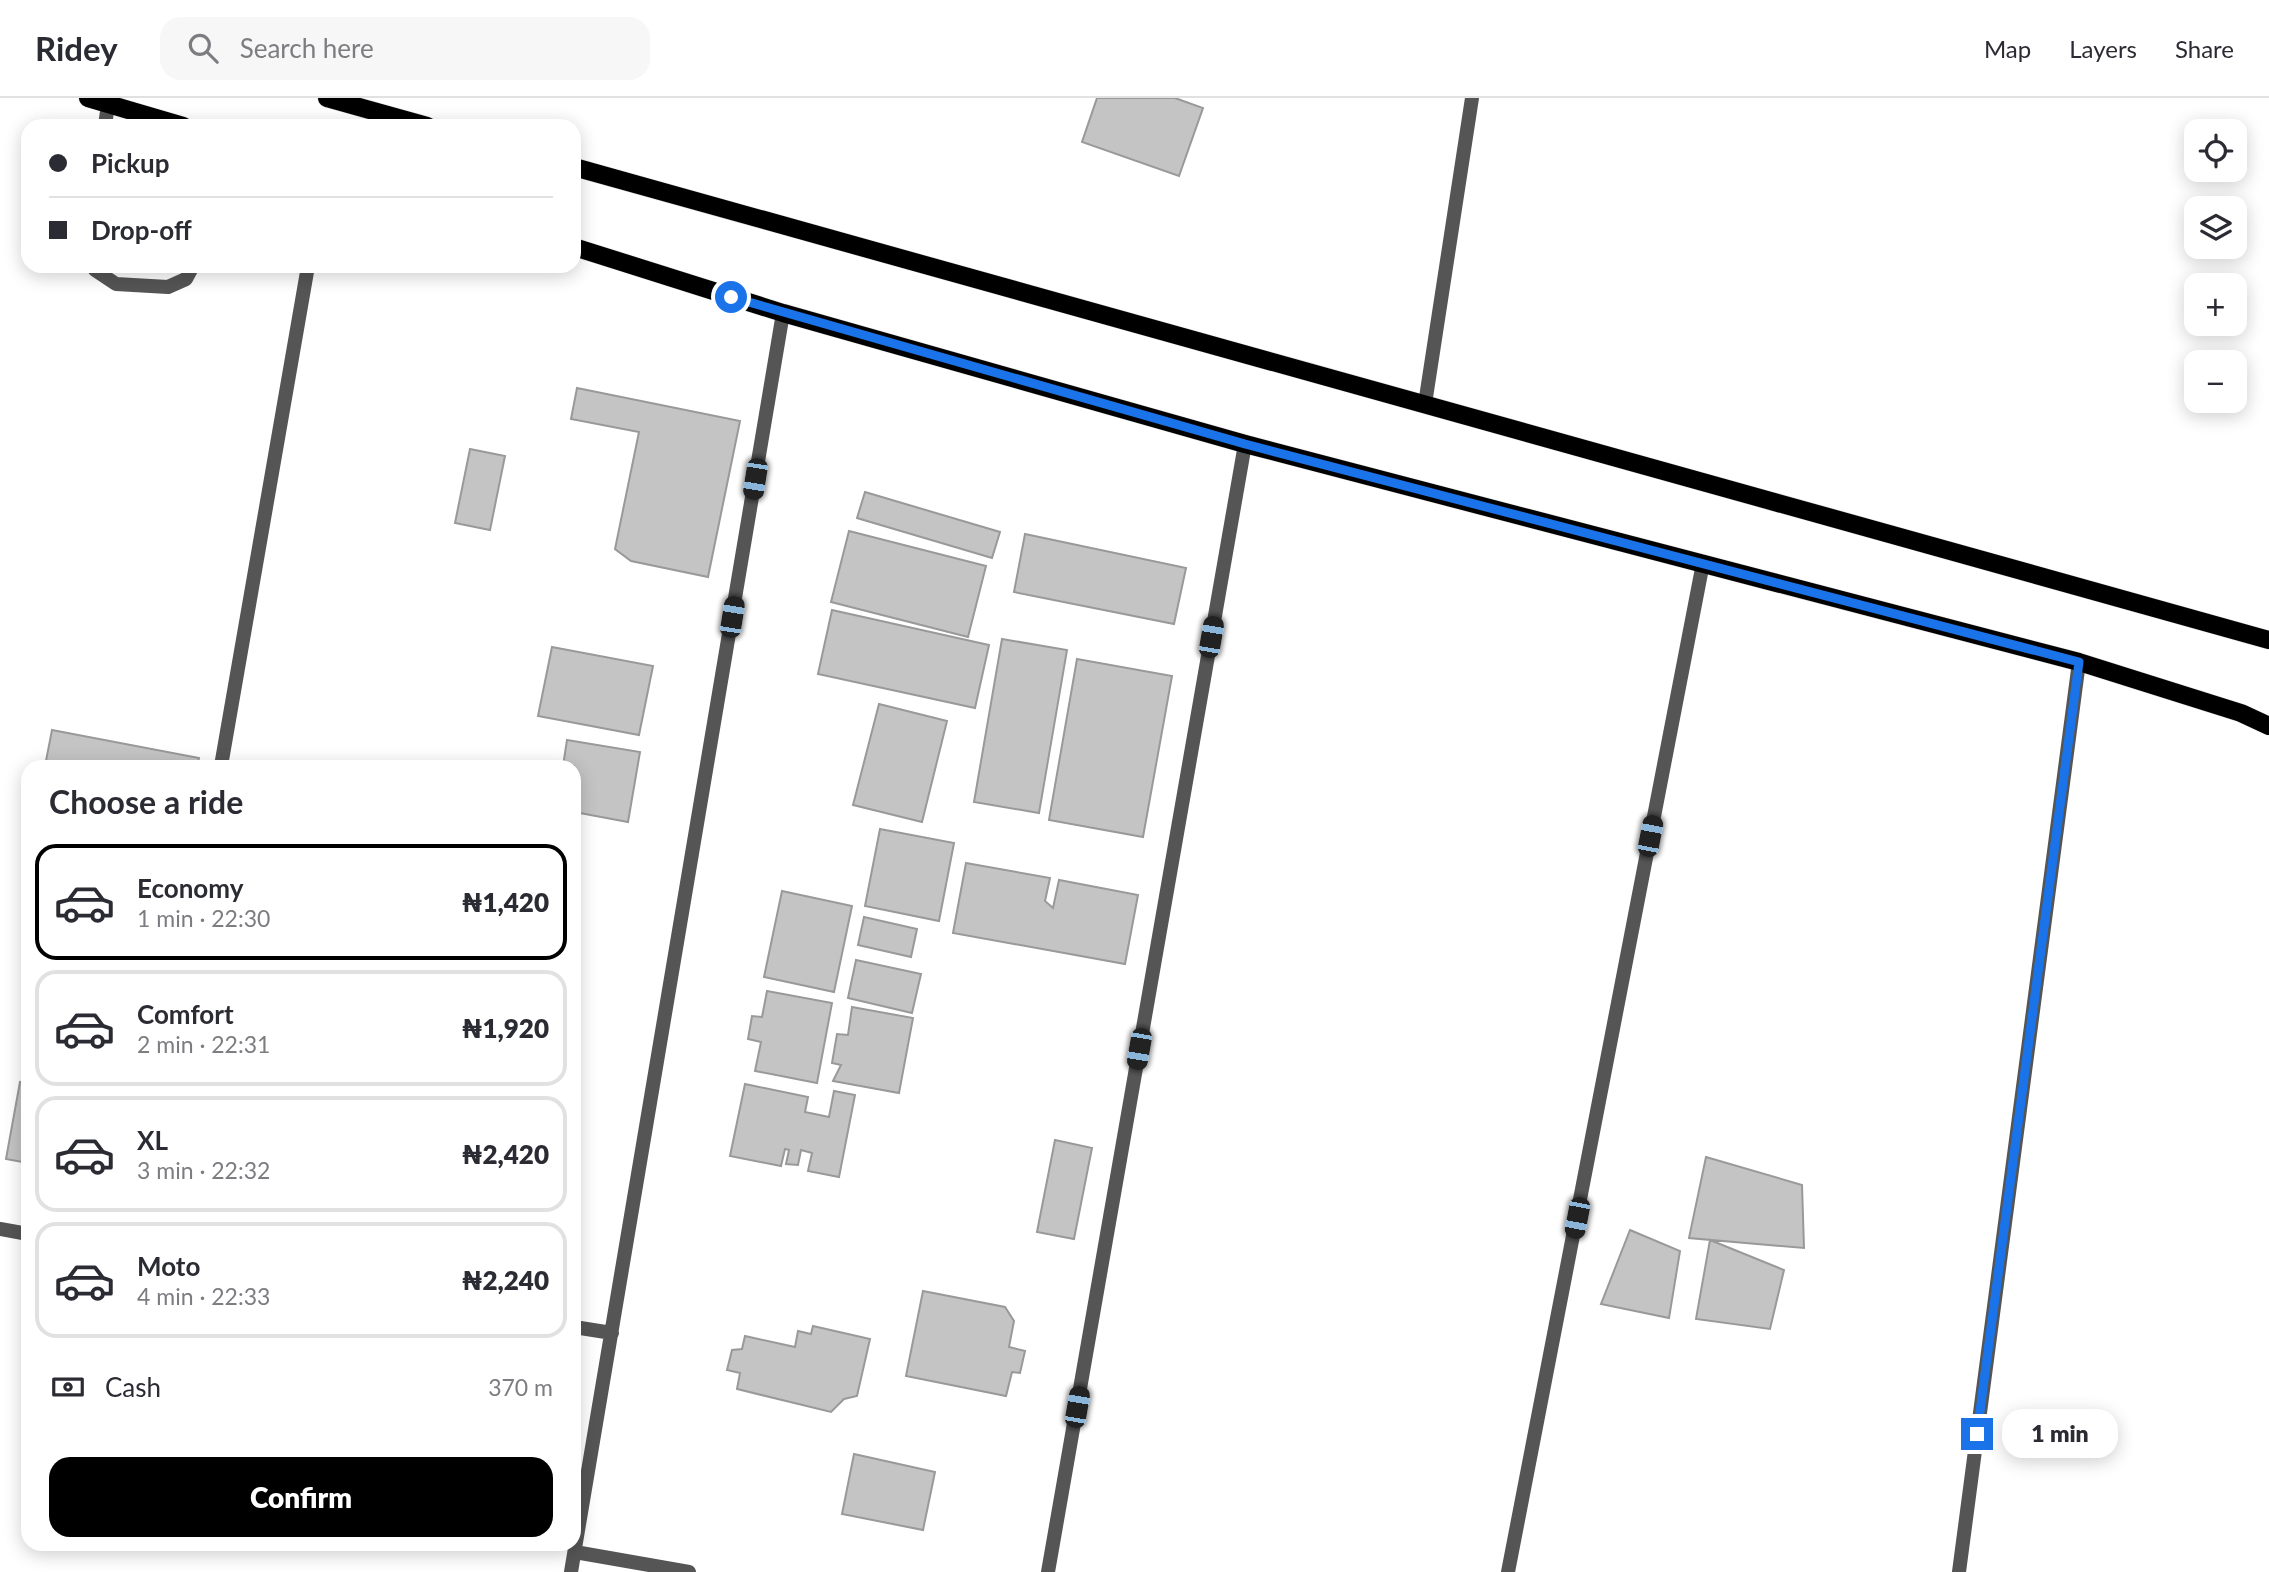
<!DOCTYPE html>
<html lang="en">
<head>
<meta charset="utf-8">
<style>
  :root { --surface:#fff; --page:#f7f7f7; --text:#2b2b33; --muted:#7c7c81; --line:#e1e1e2; --accent:#000 }
  body { margin:0; font-family:Lato,sans-serif; background:var(--page); color:var(--text); height:100vh; display:flex; flex-direction:column; font-size:26px; white-space:nowrap }
  * { box-sizing:border-box; margin:0 }
  p { font-size:23px; color:var(--muted) }
  .icon { flex:none; width:38px; height:38px; fill:none; stroke:currentColor; stroke-width:2; stroke-linecap:round; stroke-linejoin:round }
  .map { position:relative; flex:1; overflow:hidden }
  .panel { position:absolute; left:21px; top:662px; width:560px; height:791px; display:flex; flex-direction:column; background:var(--surface); border-radius:21px; box-shadow:0 4px 18px #0003 }
  .panel>* { flex:none }
  .guide { position:absolute; left:21px; top:21px; width:560px; height:154px; border-radius:21px; box-shadow:0 4px 18px #0003; display:grid; align-content:center; height:154px; padding:0 28px; background:var(--surface) }
  .buttons { position:absolute; left:2184px; top:21px; display:grid; gap:14px }
  .buttons a { display:grid; place-items:center; width:63px; height:63px; border-radius:14px; background:var(--surface); box-shadow:0 4px 18px #0003; font-size:35px }
  .end { position:absolute; width:32px; height:32px; margin:-16px; border:9px solid #1a73e8; background:#fff; box-shadow:0 0 0 4px #fff }
  .from { border-radius:50% }
  .bubble { position:absolute; height:49px; border-radius:21px; background:var(--surface); box-shadow:0 4px 18px #0003; font-size:23px; font-weight:800; line-height:49px; text-align:center }
  .car { position:absolute; width:21px; height:42px; margin:-21px -10px; border-radius:9px; box-shadow:0 0 5px 2px #0007; background:linear-gradient(#222 24%,#8ab4d8 0 40%,#222 0 76%,#8ab4d8 0 86%,#222 0) }
  .guide b { display:flex; align-items:center; gap:24px; height:66px; font-size:26px }
  .guide b+b { border-top:2px solid var(--line) }
  .guide i { width:18px; height:18px; background:var(--text) }
  ul { padding:0; list-style:none }
  li { display:flex; align-items:center; gap:21px; height:116px; margin:0 14px 10px; padding:0 14px; border:4px solid var(--line); border-radius:21px }
  li div { flex:1 }
  li b { display:block; font-size:26px }
  li em { font-style:normal; font-weight:800 }
  li.current { border-color:var(--accent) }
  li>.icon { width:63px; height:63px; stroke-width:1.5 }
  h2 { padding:0 28px; font-size:32px; line-height:84px }
  .pay { display:flex; align-items:center; gap:18px; height:77px; padding:0 28px; font-size:26px }
  .pay p { margin-inline-start:auto }
  .button { display:flex; gap:14px; margin-top:auto; padding:14px 28px }
  .button a { flex:1; height:80px; border-radius:21px; background:var(--accent); color:#fff; font-size:28px; font-weight:800; line-height:80px; text-align:center }
  header { display:flex; align-items:center; gap:42px; box-sizing:border-box; height:98px; padding:0 35px; background:var(--surface); border-bottom:2px solid var(--line) }
  header strong { font-size:33px }
  nav { display:flex; gap:38px; margin-inline-start:auto; font-size:24px }
  .search { width:490px; height:63px; background:var(--page); display:flex; align-items:center; gap:18px; box-sizing:border-box; padding:0 24px; border-radius:21px; color:var(--muted); font-size:26px }
  .map>svg:first-child { display:block }
</style>
</head>
<body>
<header>
<strong>Ridey</strong>
<div class="search"><svg class="icon" aria-label="search" viewBox="0 0 24 24"><circle cx="10" cy="10" r="6"/><path d="M15 15l6 6"/></svg>Search here</div>
<nav><a>Map</a><a>Layers</a><a>Share</a></nav>
</header>
<div class="map">
<svg width="2269" height="1474" viewBox="0 0 2269 1474">
  <rect width="100%" height="100%" fill="#fff"/>
  <path fill="#c4c4c4" stroke="#999" stroke-width="2" d="M1097,0H1175L1203,10L1179,78L1082,44Z
    M577,290L740,323L708,479L631,463L615,451L639,334L571,321Z
    M470,351L505,358L490,432L455,425Z
    M865,394L1000,434L992,460L857,420Z
    M849,433L986,468L968,539L831,504Z
    M1025,436L1186,470L1174,526L1014,494Z
    M832,512L989,547L975,610L818,576Z
    M1002,541L1067,552L1039,715L974,704Z
    M552,549L653,568L639,637L538,618Z
    M1077,561L1172,578L1143,739L1049,722Z
    M879,606L947,623L922,724L853,707Z
    M52,632L199,660L197,668H45Z
    M567,642L640,654L628,724L574,714V668H563Z
    M880,731L954,745L939,823L865,808Z
    M966,765L1050,780L1045,803L1053,810L1059,782L1138,797L1125,866L953,835Z
    M782,793L852,808L834,894L764,879Z
    M864,819L917,831L911,859L858,847Z
    M856,862L921,876L912,915L848,900Z
    M767,893L832,905L817,985L755,973L761,944L748,941L752,918L762,919Z
    M852,909L913,920L899,995L833,983L841,967L832,965L837,936L848,937Z
    M20,984L28,986V1065L6,1061Z
    M745,986L808,999L805,1014L829,1019L834,993L855,997L839,1079L808,1073L812,1055L801,1052L798,1067L786,1066L789,1052L785,1051L781,1068L730,1058Z
    M1055,1042L1092,1050L1074,1141L1037,1134Z
    M1706,1059L1802,1087L1804,1150L1689,1140Z
    M1630,1132L1680,1153L1669,1220L1601,1206Z
    M1710,1142L1784,1172L1770,1231L1696,1221Z
    M923,1193L1005,1209L1014,1223L1009,1249L1025,1253L1020,1275L1012,1274L1006,1298L906,1278Z
    M813,1228L870,1241L857,1298L844,1301L831,1314L737,1291L740,1275L727,1272L732,1252L742,1251L745,1238L795,1249L798,1233L811,1236Z
    M854,1356L935,1374L923,1432L842,1416Z"/>
  <g fill="none" stroke-linecap="round" stroke-linejoin="round">
    <g stroke="#dbdbdb" stroke-width="19">
      <path id="primary" d="M88,0L183,28
        M327,0L427,28
        M574,69L2269,542
        M574,149L783,215L1245,346L2079,564L2241,615L2269,628"/>
    </g>
    <path stroke="#555" stroke-width="14" d="M105,28L108,6
      M94,168L95,172L116,186L168,189L186,181L193,168
      M1425,306L1472,0"/>
    <path stroke="#555" stroke-width="14" d="M221,668L308,168
      M0,1131L28,1136
      M574,1229L612,1235
      M575,1454L689,1474
      M571,1474L783,215
      M1048,1474L1245,346
      M1508,1474L1703,465
      M1959,1474L2079,564"/>
    <use href="#primary" stroke="#000" stroke-width="18"/>
  </g>
  <g fill="none" stroke-linecap="round" stroke-linejoin="round">
    <path stroke="#1a73e8" stroke-width="9" d="M731,199L1245,346L2079,564L1977,1336"/>
  </g>
</svg>
<div class="buttons">
<a><svg class="icon" aria-label="locate" viewBox="0 0 24 24"><circle cx="12" cy="12" r="6"/><path d="M12 2v4M12 18v4M2 12h4M18 12h4"/></svg></a>
<a><svg class="icon" aria-label="layers" viewBox="0 0 24 24"><path d="M12 4l9 5-9 5-9-5zM3 14l9 5 9-5"/></svg></a>
<a>+</a>
<a>−</a>
</div>
<i class="end from" style="left:731px;top:199px"></i>
<i class="end" style="left:1977px;top:1336px"></i>
<div class="bubble" style="left:2002px;top:1311px;width:116px">1 min</div>
<i class="car" style="left:755px;top:381px;rotate:189deg"></i>
<i class="car" style="left:732px;top:519px;rotate:9deg"></i>
<i class="car" style="left:1211px;top:539px;rotate:10deg"></i>
<i class="car" style="left:1650px;top:738px;rotate:11deg"></i>
<i class="car" style="left:1139px;top:951px;rotate:190deg"></i>
<i class="car" style="left:1577px;top:1120px;rotate:191deg"></i>
<i class="car" style="left:1077px;top:1309px;rotate:10deg"></i>
<div class="guide">
<b><i class="from"></i>Pickup</b>
<b><i></i>Drop-off</b>
</div>
<section class="panel">
<h2>Choose a ride</h2>
<ul>
<li class="current"><svg class="icon" aria-label="car" viewBox="0 0 24 24"><path d="M5 17H2v-5l4-1 3-4h7l3 4 3 1v5h-3M9 17h6M6 11h13"/><circle cx="7" cy="17" r="2"/><circle cx="17" cy="17" r="2"/></svg><div><b>Economy</b><p>1 min · 22:30</p></div><em>₦1,420</em></li>
<li><svg class="icon" aria-label="car" viewBox="0 0 24 24"><path d="M5 17H2v-5l4-1 3-4h7l3 4 3 1v5h-3M9 17h6M6 11h13"/><circle cx="7" cy="17" r="2"/><circle cx="17" cy="17" r="2"/></svg><div><b>Comfort</b><p>2 min · 22:31</p></div><em>₦1,920</em></li>
<li><svg class="icon" aria-label="car" viewBox="0 0 24 24"><path d="M5 17H2v-5l4-1 3-4h7l3 4 3 1v5h-3M9 17h6M6 11h13"/><circle cx="7" cy="17" r="2"/><circle cx="17" cy="17" r="2"/></svg><div><b>XL</b><p>3 min · 22:32</p></div><em>₦2,420</em></li>
<li><svg class="icon" aria-label="car" viewBox="0 0 24 24"><path d="M5 17H2v-5l4-1 3-4h7l3 4 3 1v5h-3M9 17h6M6 11h13"/><circle cx="7" cy="17" r="2"/><circle cx="17" cy="17" r="2"/></svg><div><b>Moto</b><p>4 min · 22:33</p></div><em>₦2,240</em></li>
</ul>
<div class="pay"><svg class="icon" aria-label="cash" viewBox="0 0 24 24"><path d="M3 7h18v10H3z"/><circle cx="12" cy="12" r="2"/></svg>Cash<p>370 m</p></div>
<div class="button"><a>Confirm</a></div>
</section>
</div>
</body>
</html>
